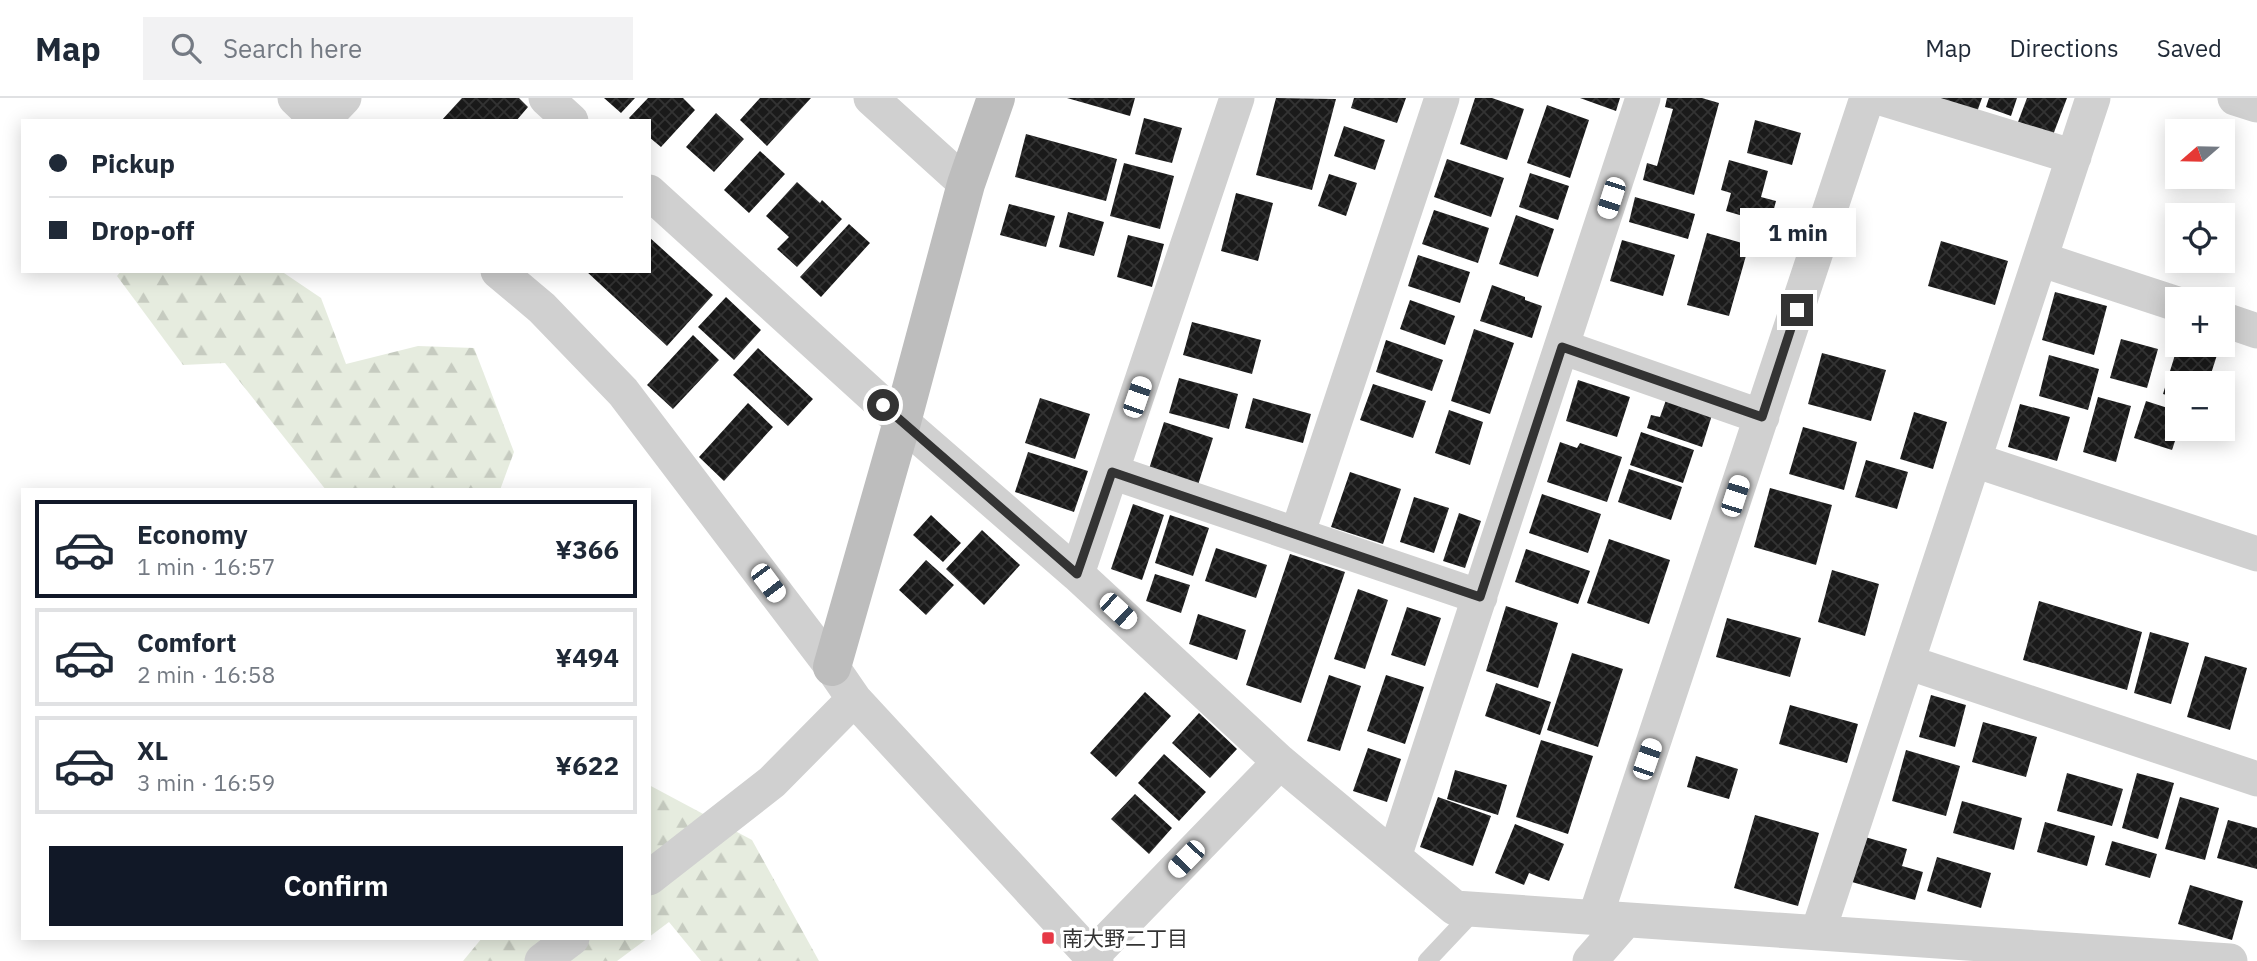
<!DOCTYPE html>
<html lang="en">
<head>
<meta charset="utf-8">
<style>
  :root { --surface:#fff; --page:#f2f2f3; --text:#1f2937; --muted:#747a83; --line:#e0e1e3; --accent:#111827 }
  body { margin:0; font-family:"IBM Plex Sans","Noto Sans JP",sans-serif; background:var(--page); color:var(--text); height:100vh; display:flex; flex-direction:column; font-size:26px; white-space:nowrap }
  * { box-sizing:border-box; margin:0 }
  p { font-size:23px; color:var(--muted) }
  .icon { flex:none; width:38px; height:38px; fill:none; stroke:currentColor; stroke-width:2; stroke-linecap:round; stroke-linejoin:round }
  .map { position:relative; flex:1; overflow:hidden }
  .side { position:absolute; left:21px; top:390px; width:630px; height:452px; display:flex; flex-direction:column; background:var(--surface); border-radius:0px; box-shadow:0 4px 18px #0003 }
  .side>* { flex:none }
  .top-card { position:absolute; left:21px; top:21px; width:630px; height:154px; border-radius:0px; box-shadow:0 4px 18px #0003; display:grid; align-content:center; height:154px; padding:0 28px; background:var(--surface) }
  .needle { width:46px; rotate:250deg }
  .controls { position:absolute; left:2165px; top:21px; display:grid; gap:14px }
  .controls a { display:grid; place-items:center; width:70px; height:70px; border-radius:0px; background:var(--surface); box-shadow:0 4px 18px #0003; font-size:35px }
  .end { position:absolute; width:32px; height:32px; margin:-16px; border:9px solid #333; background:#fff; box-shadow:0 0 0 4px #fff }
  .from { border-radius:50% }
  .bubble { position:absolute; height:49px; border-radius:0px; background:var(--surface); box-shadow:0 4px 18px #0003; font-size:23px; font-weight:800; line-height:49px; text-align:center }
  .car { position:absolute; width:21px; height:42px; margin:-21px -10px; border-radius:9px; box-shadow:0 0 5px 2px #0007; background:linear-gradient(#fff 24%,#345 0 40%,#fff 0 76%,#345 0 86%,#fff 0) }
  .top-card b { display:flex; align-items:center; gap:24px; height:66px; font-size:26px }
  .top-card b+b { border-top:2px solid var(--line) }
  .top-card i { width:18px; height:18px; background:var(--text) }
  ul { padding:12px 0 0; list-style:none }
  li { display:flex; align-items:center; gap:21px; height:98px; margin:0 14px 10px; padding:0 14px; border:4px solid var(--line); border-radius:0px }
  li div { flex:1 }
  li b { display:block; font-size:26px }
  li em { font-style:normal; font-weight:800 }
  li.active { border-color:var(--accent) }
  li>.icon { width:63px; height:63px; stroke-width:1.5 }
  .button { display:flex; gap:14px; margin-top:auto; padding:14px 28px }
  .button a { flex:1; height:80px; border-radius:0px; background:var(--accent); color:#fff; font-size:28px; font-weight:800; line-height:80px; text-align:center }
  header { display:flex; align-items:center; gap:42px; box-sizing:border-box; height:98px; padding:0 35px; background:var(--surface); border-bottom:2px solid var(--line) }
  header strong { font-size:33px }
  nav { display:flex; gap:38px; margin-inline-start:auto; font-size:24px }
  .search { width:490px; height:63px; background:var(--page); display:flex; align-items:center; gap:18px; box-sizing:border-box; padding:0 24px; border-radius:0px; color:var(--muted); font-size:26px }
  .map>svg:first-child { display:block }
</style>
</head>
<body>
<header>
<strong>Map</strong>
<div class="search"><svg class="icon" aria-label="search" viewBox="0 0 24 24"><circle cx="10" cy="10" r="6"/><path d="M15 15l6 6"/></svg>Search here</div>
<nav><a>Map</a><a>Directions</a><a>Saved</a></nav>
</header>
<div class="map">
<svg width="2257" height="863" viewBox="0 0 2257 863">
  <defs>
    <pattern id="forest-firs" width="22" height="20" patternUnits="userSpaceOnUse" patternTransform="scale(1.75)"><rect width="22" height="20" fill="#e6ecdf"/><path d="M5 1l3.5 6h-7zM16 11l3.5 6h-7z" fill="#c6cbc0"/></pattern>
    <pattern id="building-cross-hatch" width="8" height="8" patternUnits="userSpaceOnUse" patternTransform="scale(1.75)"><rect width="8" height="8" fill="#1a1a1a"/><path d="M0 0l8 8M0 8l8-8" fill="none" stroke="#333"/></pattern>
  </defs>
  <rect width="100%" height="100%" fill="#fff"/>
  <path fill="url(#forest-firs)" d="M121,173H281L321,200L346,266L418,248L474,250L514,354L500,392H326L225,265L183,267L117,178Z
    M649,687L752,742L819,863H701L669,824L649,839Z
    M482,840H648L617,863H463Z"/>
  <path fill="url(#building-cross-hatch)" d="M462,0H519L528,9L516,23H441Z
    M604,0H635L621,15Z
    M648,0H683L695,12L661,49L649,39V23H632L629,20Z
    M760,0H811L767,48L740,22Z
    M1067,0H1135L1130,18Z
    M1276,0L1336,1L1312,92L1256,77Z
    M1354,0H1406L1397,25L1351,10Z
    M1475,0H1492L1524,11L1507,62L1460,46Z
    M1580,0H1620L1616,13Z
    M1667,0H1702L1719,5L1694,97L1643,82L1647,65L1657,68L1673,11L1665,9Z
    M1937,0H1982L1977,14Z
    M1989,0H2017L2011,18L1986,9Z
    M2027,0H2067L2053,37L2018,24Z
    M1547,7L1589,22L1570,80L1527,65Z
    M716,15L744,41L714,74L686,49Z
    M1144,20L1182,30L1172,65L1135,56Z
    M1755,22L1801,35L1792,67L1747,55Z
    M1344,28L1385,42L1375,72L1334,58Z
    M1026,36L1117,61L1106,103L1015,79Z
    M760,53L785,76L749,115L724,92Z
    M1447,61L1504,80L1491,119L1434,99Z
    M1729,62L1768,73L1761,99L1776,103L1770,126L1726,113L1731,95L1721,92Z
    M1124,65L1174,78L1160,131L1110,118Z
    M1530,75L1569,88L1558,122L1519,109Z
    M1329,76L1357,85L1346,118L1318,108Z
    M797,84L820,105L822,102L842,121L797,169L777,151L789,139L766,118Z
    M1236,95L1273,105L1258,163L1221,153Z
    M1635,99L1695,116L1688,141L1629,124Z
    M1009,106L1055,118L1046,149L1000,137Z
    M1434,112L1489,130L1478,165L1422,146Z
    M1068,114L1104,124L1094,158L1059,149Z
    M1516,117L1554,131L1538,179L1499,166Z
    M849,126L870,145L821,199L800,179Z
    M1707,135L1749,147L1729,218L1687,207Z
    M1128,137L1164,146L1152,189L1117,179Z
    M649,139L713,197L667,248L586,173H649Z
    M1622,142L1675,157L1663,198L1610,183Z
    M1941,143L2008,163L1995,207L1928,188Z
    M1418,157L1470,174L1460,205L1408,188Z
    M1492,187L1525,199V202L1542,208L1532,240L1480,223Z
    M2055,194L2107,208L2094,257L2042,242Z
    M726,199L761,232L734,262L698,229Z
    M1410,202L1455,218L1445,247L1400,231Z
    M1192,224L1261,242L1252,276L1183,257Z
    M1474,231L1514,245L1490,316L1451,303Z
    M693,237L719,262L673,311L647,287Z
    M2121,241L2158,251L2147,290L2110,280Z
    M1386,242L1443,262L1432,293L1376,274Z
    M2178,247L2217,257L2208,285H2177V300L2163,296Z
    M758,250L813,301L788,328L733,277Z
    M1822,255L1886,272L1871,323L1808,306Z
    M2049,257L2099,271L2088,312L2039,298Z
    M1179,280L1238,296L1229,331L1169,315Z
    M1578,282L1630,299L1617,339L1566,323Z
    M1373,286L1426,303L1413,340L1360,322Z
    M2098,299L2131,308L2116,364L2083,354Z
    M1040,300L1090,316L1075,361L1025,345Z
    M1253,300L1311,316L1303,345L1245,330Z
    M1666,302L1712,317L1702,349L1647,330L1651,317L1660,319Z
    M2146,303L2177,313V331H2179L2172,352L2134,340Z
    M748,305L773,329L724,383L699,359Z
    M2020,306L2070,319L2057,363L2008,349Z
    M1449,312L1483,324L1470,367L1435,355Z
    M1914,314L1947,324L1933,371L1900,361Z
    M1164,324L1213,340L1198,387L1149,371Z
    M1803,329L1857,344L1844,392L1789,376Z
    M1641,334L1694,352L1683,385L1630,367Z
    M1560,344L1577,350L1580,345L1622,359L1607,404L1547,384Z
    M1028,354L1088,373L1074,414L1015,394Z
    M1866,362L1908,374L1897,411L1855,399Z
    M1629,371L1682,389L1671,422L1618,404Z
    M1350,374L1401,391L1383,446L1331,429Z
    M1770,390L1832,407L1816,467L1754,449Z
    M1542,396L1601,416L1588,455L1529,435Z
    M1414,399L1449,410L1434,455L1400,444Z
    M1133,406L1164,417L1142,482L1111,471Z
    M1459,415L1481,423L1465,470L1443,463Z
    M931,417L961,445L943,464L913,437Z
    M1170,417L1209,430L1193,478L1155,465Z
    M982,432L1020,467L984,507L946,471Z
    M1609,441L1670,462L1649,526L1587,505Z
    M1216,450L1267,467L1256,500L1205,483Z
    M1526,451L1590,473L1578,506L1515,484Z
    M1290,456L1345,474L1301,605L1246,587Z
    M926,462L954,487L926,517L899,492Z
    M1832,472L1879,486L1865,538L1818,524Z
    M1155,476L1190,487L1181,515L1146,503Z
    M1358,491L1388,502L1365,571L1334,561Z
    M2039,503L2142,534L2127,592L2023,562Z
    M1506,508L1558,525L1538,590L1486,573Z
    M1407,509L1441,520L1425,568L1391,557Z
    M1198,516L1246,532L1237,562L1189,546Z
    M1727,520L1801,540L1790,579L1716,559Z
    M2150,534L2189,545L2171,606L2134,595Z
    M1572,555L1623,571L1598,649L1547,632Z
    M2205,558L2247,570L2230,632L2187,619Z
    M1329,577L1361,588L1340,653L1307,643Z
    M1386,577L1424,589L1405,646L1367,633Z
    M1496,585L1551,604L1540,637L1485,618Z
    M1145,594L1171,618L1116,679L1090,655Z
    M1931,597L1966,607L1955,649L1919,639Z
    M1790,607L1858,626L1847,665L1779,646Z
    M1199,615L1237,651L1210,680L1172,645Z
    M1983,624L2037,639L2026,679L1972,664Z
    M1541,642L1593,658L1568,736L1516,719Z
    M1368,650L1401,661L1387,704L1353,693Z
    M1906,652L1960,668L1946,718L1892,703Z
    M1164,656L1206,694L1179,723L1138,685Z
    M1696,658L1738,671L1729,701L1687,689Z
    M1455,672L1507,687L1498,717L1447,701Z
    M2067,675L2123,691L2112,728L2057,713Z
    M2137,675L2174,685L2158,741L2122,730Z
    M1135,696L1172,730L1149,756L1111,721Z
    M1438,699L1491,718L1473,768L1420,749Z
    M2180,699L2219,710L2205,762L2165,751Z
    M1962,703L2022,720L2014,752L1953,735Z
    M1755,717L1819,735L1798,808L1734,790Z
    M2228,722L2257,730V771L2217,760Z
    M2045,724L2095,738L2087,768L2037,754Z
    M1515,726L1564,746L1549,783L1529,775L1524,787L1495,775Z
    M1865,739L1907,751L1902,768L1923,774L1915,802L1852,784Z
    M2112,743L2157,756L2150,780L2105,767Z
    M1937,759L1991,775L1981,810L1927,793Z
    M2190,787L2243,803L2232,842L2178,826Z"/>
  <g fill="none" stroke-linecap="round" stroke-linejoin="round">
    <path stroke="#d0d0d0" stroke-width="18" d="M1427,863L1475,812"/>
    <path stroke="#d0d0d0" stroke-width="35" d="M295,0L319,23
      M546,0L571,23
      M871,0L966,86
      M1881,0L2074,59
      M2235,0L2257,7
      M322,23L344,0
      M649,94L902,324L1077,476L1280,664L1455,810L2230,863
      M2040,161L2177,206
      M498,173L542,210L623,294L832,569L854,601L1096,863
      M2222,221L2257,233
      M1562,249L1762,319
      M1974,362L2257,456
      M1112,374L1480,499
      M1297,437L1442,0
      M1077,476L1237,0
      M1907,564L2257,681
      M1394,759L1643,0
      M649,780L772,684L854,601
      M1595,820L1867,0
      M1818,834L2093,0
      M1092,858L1280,664
      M542,863L572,840
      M1590,863L1625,823"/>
    <path stroke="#bdbdbd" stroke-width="38" d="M832,569L902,324L966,86L996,0"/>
  </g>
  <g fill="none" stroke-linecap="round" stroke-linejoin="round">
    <path stroke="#333" stroke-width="9" d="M883,307L1077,476L1112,374L1480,499L1562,249L1762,319L1797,212"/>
  </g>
  <rect fill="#e63946" stroke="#fff" stroke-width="2.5" x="1041" y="833" width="14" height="14" rx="3.5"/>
  <g text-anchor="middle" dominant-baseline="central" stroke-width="7" stroke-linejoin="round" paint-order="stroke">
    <g font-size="21" fill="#333" stroke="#fff" text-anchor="start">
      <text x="1062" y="840">南大野二丁目</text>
    </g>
  </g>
</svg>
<div class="controls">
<a><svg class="needle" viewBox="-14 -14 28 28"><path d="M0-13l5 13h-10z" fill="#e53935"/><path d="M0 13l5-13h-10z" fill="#747a83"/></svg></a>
<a><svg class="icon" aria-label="locate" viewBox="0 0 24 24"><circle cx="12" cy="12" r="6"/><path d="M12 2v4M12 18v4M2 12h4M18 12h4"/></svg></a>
<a>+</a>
<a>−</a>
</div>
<i class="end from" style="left:883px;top:307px"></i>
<i class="end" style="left:1797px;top:212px"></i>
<div class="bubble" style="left:1740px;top:110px;width:116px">1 min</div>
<i class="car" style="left:1611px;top:100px;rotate:198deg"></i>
<i class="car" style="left:1137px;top:299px;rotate:19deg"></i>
<i class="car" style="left:1735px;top:398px;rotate:18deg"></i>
<i class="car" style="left:768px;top:485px;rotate:143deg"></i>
<i class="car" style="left:1118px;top:513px;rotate:133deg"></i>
<i class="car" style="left:1647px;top:661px;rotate:19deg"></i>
<i class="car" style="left:1186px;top:761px;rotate:224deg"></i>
<div class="top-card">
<b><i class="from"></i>Pickup</b>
<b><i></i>Drop-off</b>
</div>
<section class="side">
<ul>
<li class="active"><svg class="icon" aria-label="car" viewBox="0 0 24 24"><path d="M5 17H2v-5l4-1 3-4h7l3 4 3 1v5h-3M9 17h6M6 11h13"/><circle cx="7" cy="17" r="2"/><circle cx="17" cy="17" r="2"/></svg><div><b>Economy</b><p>1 min · 16:57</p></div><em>¥366</em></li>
<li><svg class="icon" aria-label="car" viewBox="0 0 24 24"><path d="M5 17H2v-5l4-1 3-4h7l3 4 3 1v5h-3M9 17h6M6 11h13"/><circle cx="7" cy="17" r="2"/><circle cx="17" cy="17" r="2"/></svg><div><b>Comfort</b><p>2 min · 16:58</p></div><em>¥494</em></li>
<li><svg class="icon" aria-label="car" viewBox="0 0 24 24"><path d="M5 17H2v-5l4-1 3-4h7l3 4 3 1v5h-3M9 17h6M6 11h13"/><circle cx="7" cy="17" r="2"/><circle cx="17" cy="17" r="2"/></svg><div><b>XL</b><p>3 min · 16:59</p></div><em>¥622</em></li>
</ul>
<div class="button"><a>Confirm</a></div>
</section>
</div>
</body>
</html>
